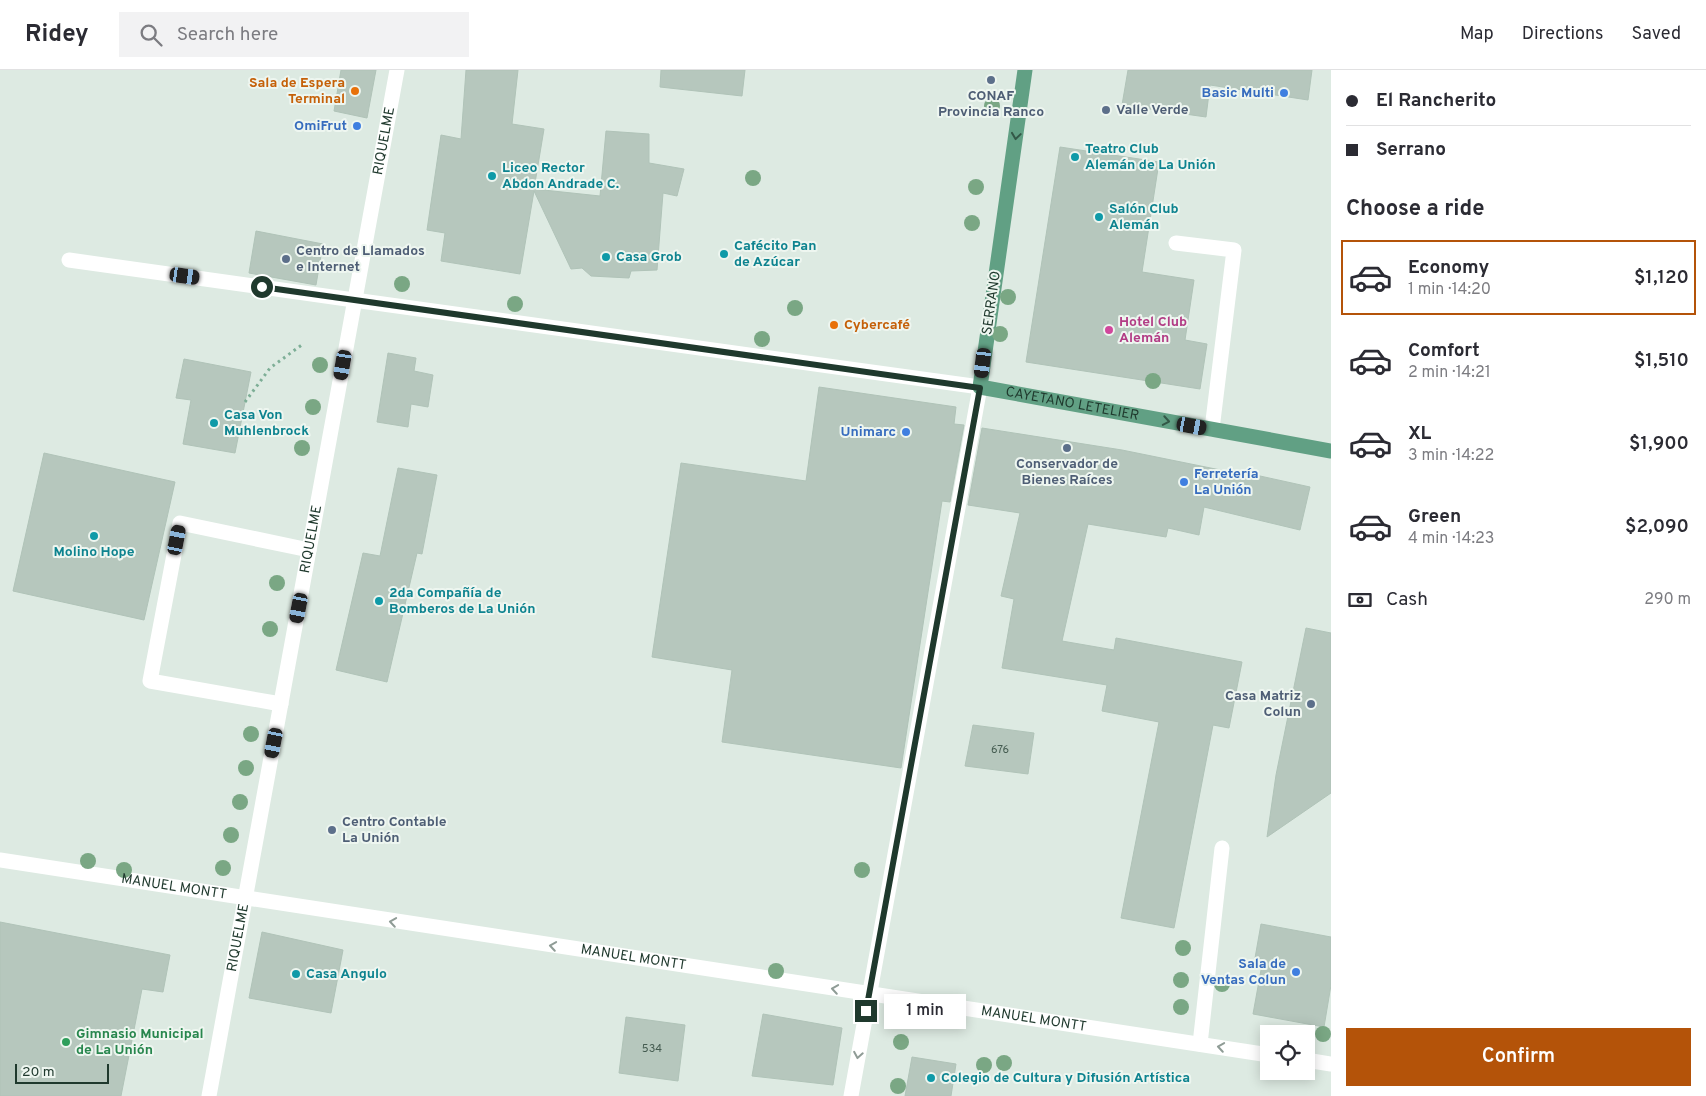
<!DOCTYPE html>
<html lang="en">
<head>
<meta charset="utf-8">
<style>
  :root { --surface:#fff; --page:#f2f2f3; --text:#2b2b33; --muted:#7c7c81; --line:#e1e1e2; --accent:#b45309 }
  body { margin:0; font-family:Overpass,sans-serif; background:var(--page); color:var(--text); height:100vh; display:flex; flex-direction:column; font-size:19px; white-space:nowrap }
  * { box-sizing:border-box; margin:0 }
  p { font-size:16px; color:var(--muted) }
  .icon { flex:none; width:28px; height:28px; fill:none; stroke:currentColor; stroke-width:2; stroke-linecap:round; stroke-linejoin:round }
  .map { position:relative; flex:1; overflow:hidden }
  .sheet { display:flex; flex-direction:column; background:var(--surface); width:375px }
  .sheet>* { flex:none }
  .hud { display:grid; align-content:center; height:110px; padding:0 15px; background:var(--surface) }
  .controls { position:absolute; left:1260px; top:955px; display:grid; gap:10px }
  .controls a { display:grid; place-items:center; width:55px; height:55px; border-radius:0px; background:var(--surface); box-shadow:0 2px 12px #0003; font-size:25px }
  .scale { position:absolute; left:15px; bottom:12px; width:94px; box-sizing:border-box; padding-left:5px; border:2px solid #1f392d; border-top:0; font-size:14px; line-height:18px; white-space:nowrap; color:#1f392d; -webkit-text-stroke:4px #eef6f0; paint-order:stroke }
  .end { position:absolute; width:22px; height:22px; margin:-11px; border:6px solid #1f392d; background:#fff; box-shadow:0 0 0 2px #fff }
  .from { border-radius:50% }
  .bubble { position:absolute; height:35px; border-radius:0px; background:var(--surface); box-shadow:0 2px 12px #0003; font-size:16px; font-weight:600; line-height:35px; text-align:center }
  .car { position:absolute; width:15px; height:30px; margin:-15px -8px; border-radius:6px; box-shadow:0 0 4px 1px #0007; background:linear-gradient(#222 24%,#8ab4d8 0 40%,#222 0 76%,#8ab4d8 0 86%,#222 0) }
  .hud b { display:flex; align-items:center; gap:18px; height:48px; font-size:19px }
  .hud b+b { border-top:1px solid var(--line) }
  .hud i { width:12px; height:12px; background:var(--text) }
  ul { padding:0; list-style:none }
  li { display:flex; align-items:center; gap:15px; height:75px; margin:0 10px 8px; padding:0 5px; border:2px solid transparent; border-radius:0px }
  li div { flex:1 }
  li b { display:block; font-size:19px }
  li em { font-style:normal; font-weight:600 }
  li.on { border-color:var(--accent) }
  li>.icon { width:45px; height:45px; stroke-width:1.5 }
  h2 { padding:0 15px; font-size:22px; line-height:60px }
  .pay { display:flex; align-items:center; gap:12px; height:55px; padding:0 15px; font-size:19px }
  .pay p { margin-inline-start:auto }
  .cta { display:flex; gap:10px; margin-top:auto; padding:10px 15px }
  .cta a { flex:1; height:58px; border-radius:0px; background:var(--accent); color:#fff; font-size:20px; font-weight:600; line-height:58px; text-align:center }
  header { display:flex; align-items:center; gap:30px; box-sizing:border-box; height:70px; padding:0 25px; background:var(--surface); border-bottom:1px solid var(--line) }
  header strong { font-size:24px }
  nav { display:flex; gap:28px; margin-inline-start:auto; font-size:18px }
  .search { width:350px; height:45px; background:var(--page); display:flex; align-items:center; gap:12px; box-sizing:border-box; padding:0 18px; border-radius:0px; color:var(--muted); font-size:19px }
  main { display:flex; flex:1; min-height:0 }
  .map>svg:first-child { display:block }
</style>
</head>
<body>
<header>
<strong>Ridey</strong>
<div class="search"><svg class="icon" aria-label="search" viewBox="0 0 24 24"><circle cx="10" cy="10" r="6"/><path d="M15 15l6 6"/></svg>Search here</div>
<nav><a>Map</a><a>Directions</a><a>Saved</a></nav>
</header>
<main>
<div class="map">
<svg width="1331" height="1026" viewBox="0 0 1331 1026">
  <rect width="100%" height="100%" fill="#ddeae2"/>
  <path fill="#b6c7bd" stroke="#b0c3b8" d="M341,0H376L367,48L334,41Z
    M466,0H518L512,54L544,59L534,119L600,126L606,61L649,64V93L684,99L677,126L663,123L657,200L631,201L629,208L591,206L582,198L571,199L534,121L520,204L441,191L445,163L427,160L441,65L461,69Z
    M661,0H745L742,26L660,17Z
    M1128,0H1312L1308,30L1210,15L1206,47L1122,35Z
    M1060,77L1159,92L1142,202L1194,210L1185,270L1207,274L1200,319L1026,292Z
    M256,161L323,174L316,215L249,203Z
    M388,283L416,288L414,301L433,305L428,337L411,334L408,357L377,352Z
    M184,289L251,302L235,383L183,374L191,330L176,328Z
    M819,317L956,337L954,354L964,355L950,432L942,431L901,698L722,672L732,600L652,587L681,393L806,411Z
    M982,358L1122,380L1250,406L1251,404L1310,417L1300,460L1204,437L1199,465L1168,458L1166,467L1088,454L1062,571L1114,580L1116,568L1242,592L1229,658L1213,655L1174,858L1121,848L1159,652L1102,641L1107,615L1002,598L1014,529L1001,526L1020,443L968,435Z
    M44,383L175,412L144,550L13,521Z
    M398,398L437,405L422,484L417,483L387,612L336,600L363,483L380,486Z
    M1306,558L1331,563V723L1267,767L1276,705Z
    M973,655L1034,663L1028,704L965,696Z
    M0,852L170,885L163,922L142,919L121,1026H0Z
    M1261,854L1331,867V915L1324,957L1253,944L1263,889L1255,888Z
    M262,862L343,880L331,943L249,928Z
    M763,944L842,958L833,1015L752,1006Z
    M626,947L685,955L678,1011L619,1003Z
    M912,987L956,994L951,1026H905Z"/>
  <g fill="none" stroke-linecap="round" stroke-linejoin="round">
    <path stroke="#7dae96" stroke-width="3" stroke-dasharray="2.5 4" stroke-linecap="butt" d="M245,332L270,298L303,274"/>
    <path stroke="#fff" stroke-width="15" d="M1176,173L1234,180L1212,359
      M281,634L150,611L180,453L309,480
      M1200,974L1222,778"/>
    <g stroke="#fff" stroke-width="15">
      <path d="M69,190L354,230"/>
      <path id="s1" d="M0,790L1269,985"/>
      <path d="M1306,990L1331,994"/>
    </g>
    <g stroke="#fff" stroke-width="15">
      <path d="M354,230L980,317L851,1026"/>
      <path id="s2" d="M209,1026L397,0"/>
    </g>
    <path stroke="#61a084" stroke-width="15" id="s3" d="M1025,0L980,317L1331,381"/>
  </g>
  <g fill="#7aa784">
    <circle cx="992" cy="36" r="8"/>
    <circle cx="753" cy="108" r="8"/>
    <circle cx="976" cy="117" r="8"/>
    <circle cx="972" cy="153" r="8"/>
    <circle cx="402" cy="214" r="8"/>
    <circle cx="1008" cy="227" r="8"/>
    <circle cx="515" cy="234" r="8"/>
    <circle cx="795" cy="238" r="8"/>
    <circle cx="1000" cy="264" r="8"/>
    <circle cx="762" cy="269" r="8"/>
    <circle cx="320" cy="295" r="8"/>
    <circle cx="1153" cy="311" r="8"/>
    <circle cx="313" cy="337" r="8"/>
    <circle cx="302" cy="378" r="8"/>
    <circle cx="277" cy="513" r="8"/>
    <circle cx="270" cy="559" r="8"/>
    <circle cx="251" cy="664" r="8"/>
    <circle cx="246" cy="698" r="8"/>
    <circle cx="240" cy="732" r="8"/>
    <circle cx="231" cy="765" r="8"/>
    <circle cx="88" cy="791" r="8"/>
    <circle cx="223" cy="798" r="8"/>
    <circle cx="124" cy="800" r="8"/>
    <circle cx="862" cy="800" r="8"/>
    <circle cx="1183" cy="878" r="8"/>
    <circle cx="776" cy="901" r="8"/>
    <circle cx="1181" cy="910" r="8"/>
    <circle cx="1222" cy="914" r="8"/>
    <circle cx="1181" cy="937" r="8"/>
    <circle cx="1323" cy="964" r="8"/>
    <circle cx="901" cy="972" r="8"/>
    <circle cx="1004" cy="993" r="8"/>
    <circle cx="984" cy="995" r="8"/>
    <circle cx="898" cy="1016" r="8"/>
  </g>
  <defs><path id="oneway-chevron" d="M-2-3.5L2.5 0L-2 3.5" fill="none" stroke-width="1.6" stroke-linecap="round" stroke-linejoin="round" transform="scale(1.25)"/></defs>
  <g stroke="#335847">
    <use href="#oneway-chevron" transform="translate(1016 66) rotate(98)"/>
    <use href="#oneway-chevron" transform="translate(1166 351) rotate(10)"/>
  </g>
  <g stroke="#8f9c96">
    <use href="#oneway-chevron" transform="translate(393 852) rotate(-171)"/>
    <use href="#oneway-chevron" transform="translate(553 876) rotate(-171)"/>
    <use href="#oneway-chevron" transform="translate(835 919) rotate(-171)"/>
    <use href="#oneway-chevron" transform="translate(1221 977) rotate(-171)"/>
    <use href="#oneway-chevron" transform="translate(858 985) rotate(100)"/>
  </g>
  <g fill="none" stroke-linecap="round" stroke-linejoin="round">
    <path stroke="#1f392d" stroke-width="6" d="M262,217L980,318L866,941"/>
  </g>
  <g fill="#5c6f8a" stroke="#eef6f0" stroke-width="2">
    <circle cx="991" cy="10" r="5"/>
    <circle cx="1106" cy="40" r="5"/>
    <circle cx="286" cy="189" r="5"/>
    <circle cx="1067" cy="378" r="5"/>
    <circle cx="1311" cy="634" r="5"/>
    <circle cx="332" cy="760" r="5"/>
  </g>
  <g fill="#e8710a" stroke="#eef6f0" stroke-width="2">
    <circle cx="355" cy="21" r="5"/>
    <circle cx="834" cy="255" r="5"/>
  </g>
  <g fill="#3f7fe0" stroke="#eef6f0" stroke-width="2">
    <circle cx="1284" cy="23" r="5"/>
    <circle cx="357" cy="56" r="5"/>
    <circle cx="906" cy="362" r="5"/>
    <circle cx="1184" cy="412" r="5"/>
    <circle cx="1296" cy="902" r="5"/>
  </g>
  <g fill="#0f9aa8" stroke="#eef6f0" stroke-width="2">
    <circle cx="1075" cy="87" r="5"/>
    <circle cx="492" cy="106" r="5"/>
    <circle cx="1099" cy="147" r="5"/>
    <circle cx="724" cy="184" r="5"/>
    <circle cx="606" cy="187" r="5"/>
    <circle cx="214" cy="353" r="5"/>
    <circle cx="94" cy="466" r="5"/>
    <circle cx="379" cy="531" r="5"/>
    <circle cx="296" cy="904" r="5"/>
    <circle cx="931" cy="1008" r="5"/>
  </g>
  <circle fill="#d1479c" stroke="#eef6f0" stroke-width="2" cx="1109" cy="260" r="5"/>
  <circle fill="#2e9e5b" stroke="#eef6f0" stroke-width="2" cx="66" cy="972" r="5"/>
  <g text-anchor="middle" dominant-baseline="central" stroke-width="4" stroke-linejoin="round" paint-order="stroke">
    <g font-size="11" fill="#455c51">
      <text x="1000" y="680">676</text>
      <text x="652" y="979">534</text>
    </g>
    <g font-size="14" font-weight="bold" fill="#c56008" stroke="#eef6f0" text-anchor="end">
      <text x="345" y="13">Sala de Espera<tspan x="345" dy="16">Terminal</tspan></text>
      <text x="844" y="255" text-anchor="start">Cybercafé</text>
    </g>
    <g font-size="14" font-weight="bold" fill="#366cbe" stroke="#eef6f0" text-anchor="end">
      <text x="1274" y="23">Basic Multi</text>
      <text x="347" y="56">OmiFrut</text>
      <text x="896" y="362">Unimarc</text>
      <text x="1194" y="404" text-anchor="start">Ferretería<tspan x="1194" dy="16">La Unión</tspan></text>
      <text x="1286" y="894">Sala de<tspan x="1286" dy="16">Ventas Colun</tspan></text>
    </g>
    <g font-size="14" font-weight="bold" fill="#4e5e75" stroke="#eef6f0" text-anchor="start">
      <text x="991" y="26" text-anchor="middle">CONAF<tspan x="991" dy="16">Provincia Ranco</tspan></text>
      <text x="1116" y="40">Valle Verde</text>
      <text x="296" y="181">Centro de Llamados<tspan x="296" dy="16">e Internet</tspan></text>
      <text x="1067" y="394" text-anchor="middle">Conservador de<tspan x="1067" dy="16">Bienes Raíces</tspan></text>
      <text x="1301" y="626" text-anchor="end">Casa Matriz<tspan x="1301" dy="16">Colun</tspan></text>
      <text x="342" y="752">Centro Contable<tspan x="342" dy="16">La Unión</tspan></text>
    </g>
    <g font-size="14" fill="#1f392d" stroke="#eef6f0">
      <text stroke="none"><textPath href="#s2" startOffset="971">RIQUELME</textPath></text>
      <text transform="translate(992 233) rotate(-82)">SERRANO</text>
      <text stroke="none"><textPath href="#s3" startOffset="414">CAYETANO LETELIER</textPath></text>
      <text stroke="none"><textPath href="#s2" startOffset="566">RIQUELME</textPath></text>
      <text stroke="none"><textPath href="#s1" startOffset="176">MANUEL MONTT</textPath></text>
      <text stroke="none"><textPath href="#s2" startOffset="161">RIQUELME</textPath></text>
      <text stroke="none"><textPath href="#s1" startOffset="641">MANUEL MONTT</textPath></text>
      <text stroke="none"><textPath href="#s1" startOffset="1046">MANUEL MONTT</textPath></text>
    </g>
    <g font-size="14" font-weight="bold" fill="#0d838f" stroke="#eef6f0" text-anchor="start">
      <text x="1085" y="79">Teatro Club<tspan x="1085" dy="16">Alemán de La Unión</tspan></text>
      <text x="502" y="98">Liceo Rector<tspan x="502" dy="16">Abdon Andrade C.</tspan></text>
      <text x="1109" y="139">Salón Club<tspan x="1109" dy="16">Alemán</tspan></text>
      <text x="734" y="176">Cafécito Pan<tspan x="734" dy="16">de Azúcar</tspan></text>
      <text x="616" y="187">Casa Grob</text>
      <text x="224" y="345">Casa Von<tspan x="224" dy="16">Muhlenbrock</tspan></text>
      <text x="94" y="482" text-anchor="middle">Molino Hope</text>
      <text x="389" y="523">2da Compañía de<tspan x="389" dy="16">Bomberos de La Unión</tspan></text>
      <text x="306" y="904">Casa Angulo</text>
      <text x="941" y="1008">Colegio de Cultura y Difusión Artística</text>
    </g>
    <g font-size="14" font-weight="bold" fill="#b23c85" stroke="#eef6f0" text-anchor="start">
      <text x="1119" y="252">Hotel Club<tspan x="1119" dy="16">Alemán</tspan></text>
    </g>
    <g font-size="14" font-weight="bold" fill="#27864d" stroke="#eef6f0" text-anchor="start">
      <text x="76" y="964">Gimnasio Municipal<tspan x="76" dy="16">de La Unión</tspan></text>
    </g>
  </g>
</svg>
<div class="controls">
<a><svg class="icon" aria-label="locate" viewBox="0 0 24 24"><circle cx="12" cy="12" r="6"/><path d="M12 2v4M12 18v4M2 12h4M18 12h4"/></svg></a>
</div>
<div class="scale">20 m</div>
<i class="end from" style="left:262px;top:217px"></i>
<i class="end" style="left:866px;top:941px"></i>
<div class="bubble" style="left:884px;top:924px;width:82px">1 min</div>
<i class="car" style="left:185px;top:206px;rotate:98deg"></i>
<i class="car" style="left:983px;top:293px;rotate:187deg"></i>
<i class="car" style="left:343px;top:295px;rotate:190deg"></i>
<i class="car" style="left:1192px;top:356px;rotate:100deg"></i>
<i class="car" style="left:177px;top:470px;rotate:11deg"></i>
<i class="car" style="left:299px;top:538px;rotate:191deg"></i>
<i class="car" style="left:274px;top:673px;rotate:191deg"></i>
</div>
<section class="sheet">
<div class="hud">
<b><i class="from"></i>El Rancherito</b>
<b><i></i>Serrano</b>
</div>
<h2>Choose a ride</h2>
<ul>
<li class="on"><svg class="icon" aria-label="car" viewBox="0 0 24 24"><path d="M5 17H2v-5l4-1 3-4h7l3 4 3 1v5h-3M9 17h6M6 11h13"/><circle cx="7" cy="17" r="2"/><circle cx="17" cy="17" r="2"/></svg><div><b>Economy</b><p>1 min · 14:20</p></div><em>$1,120</em></li>
<li><svg class="icon" aria-label="car" viewBox="0 0 24 24"><path d="M5 17H2v-5l4-1 3-4h7l3 4 3 1v5h-3M9 17h6M6 11h13"/><circle cx="7" cy="17" r="2"/><circle cx="17" cy="17" r="2"/></svg><div><b>Comfort</b><p>2 min · 14:21</p></div><em>$1,510</em></li>
<li><svg class="icon" aria-label="car" viewBox="0 0 24 24"><path d="M5 17H2v-5l4-1 3-4h7l3 4 3 1v5h-3M9 17h6M6 11h13"/><circle cx="7" cy="17" r="2"/><circle cx="17" cy="17" r="2"/></svg><div><b>XL</b><p>3 min · 14:22</p></div><em>$1,900</em></li>
<li><svg class="icon" aria-label="car" viewBox="0 0 24 24"><path d="M5 17H2v-5l4-1 3-4h7l3 4 3 1v5h-3M9 17h6M6 11h13"/><circle cx="7" cy="17" r="2"/><circle cx="17" cy="17" r="2"/></svg><div><b>Green</b><p>4 min · 14:23</p></div><em>$2,090</em></li>
</ul>
<div class="pay"><svg class="icon" aria-label="cash" viewBox="0 0 24 24"><path d="M3 7h18v10H3z"/><circle cx="12" cy="12" r="2"/></svg>Cash<p>290 m</p></div>
<div class="cta"><a>Confirm</a></div>
</section>
</main>
</body>
</html>
